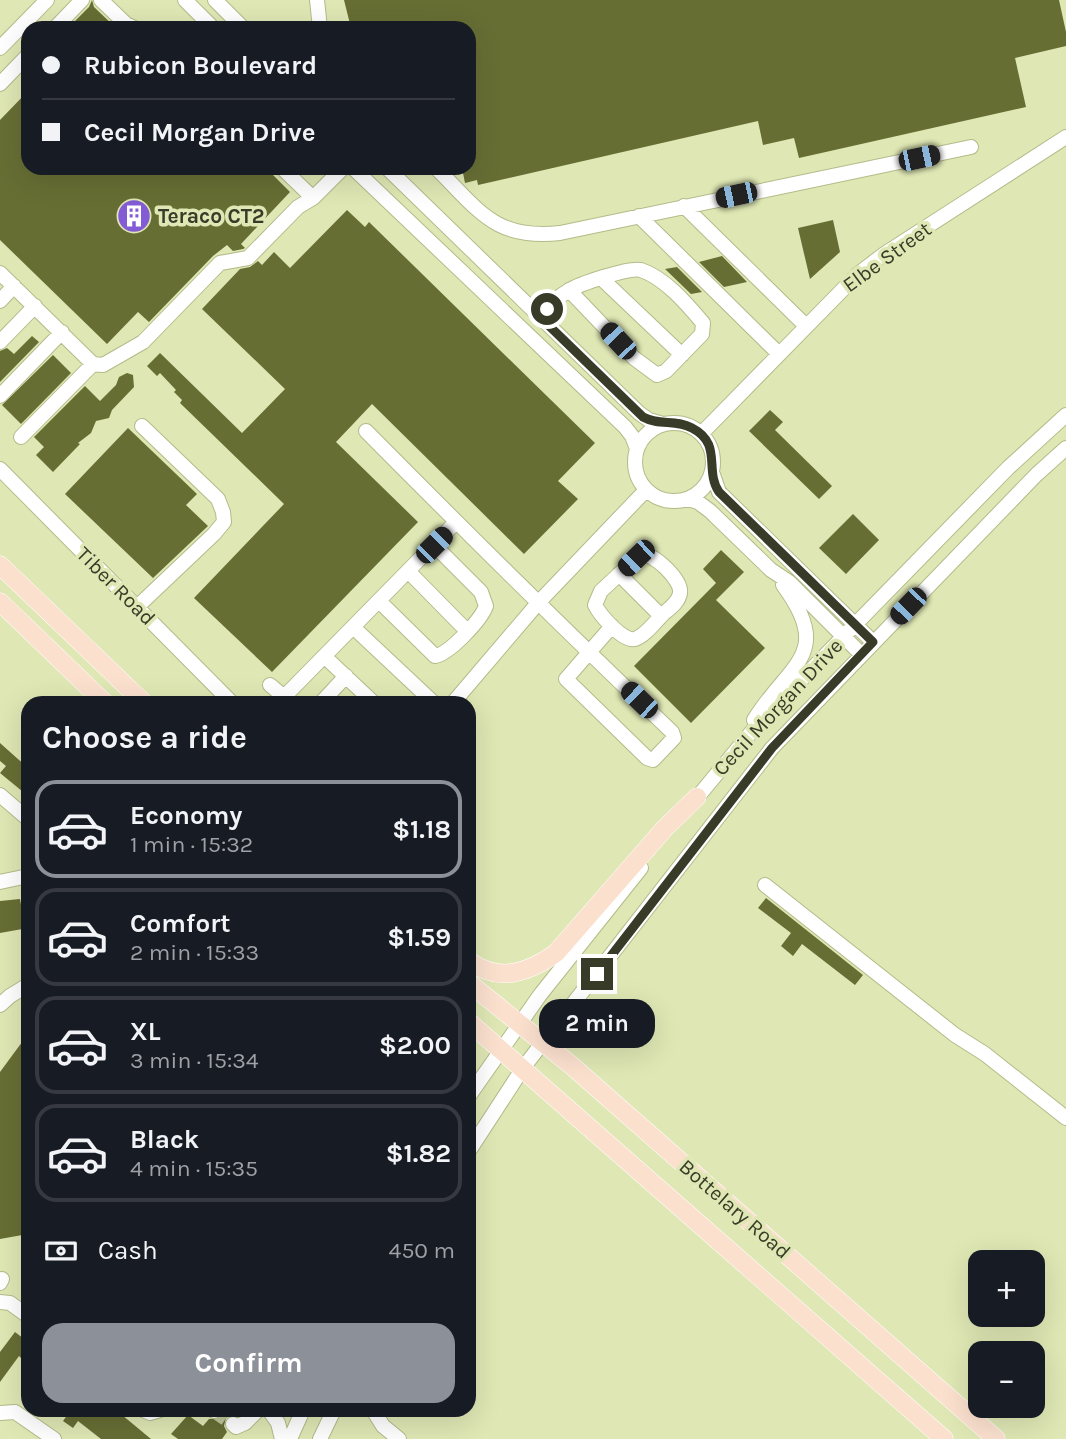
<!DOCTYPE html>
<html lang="en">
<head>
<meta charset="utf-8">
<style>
  :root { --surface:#171b24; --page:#20242c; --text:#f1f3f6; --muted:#9ea1a6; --line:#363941; --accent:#8c9099 }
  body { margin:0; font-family:Karla,sans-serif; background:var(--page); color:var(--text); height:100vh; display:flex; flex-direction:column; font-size:26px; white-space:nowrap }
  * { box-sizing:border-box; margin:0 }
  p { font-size:23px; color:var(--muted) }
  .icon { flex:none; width:38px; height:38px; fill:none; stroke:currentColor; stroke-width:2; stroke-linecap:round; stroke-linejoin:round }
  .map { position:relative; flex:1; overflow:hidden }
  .sheet { position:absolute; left:21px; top:696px; width:455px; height:721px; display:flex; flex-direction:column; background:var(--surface); border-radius:21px; box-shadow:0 7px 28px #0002 }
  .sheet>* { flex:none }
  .banner { position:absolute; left:21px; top:21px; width:455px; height:154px; border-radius:21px; box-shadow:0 7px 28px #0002; display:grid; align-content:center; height:154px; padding:0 21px; background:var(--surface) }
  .tools { position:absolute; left:968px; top:1250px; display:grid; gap:14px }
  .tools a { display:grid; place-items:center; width:77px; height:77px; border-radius:14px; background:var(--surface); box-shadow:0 7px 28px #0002; font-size:35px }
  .end { position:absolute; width:32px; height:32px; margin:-16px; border:9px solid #383b27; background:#fff; box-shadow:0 0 0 4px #fff }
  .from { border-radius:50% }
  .bubble { position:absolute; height:49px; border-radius:21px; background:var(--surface); box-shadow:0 7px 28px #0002; font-size:23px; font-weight:700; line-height:49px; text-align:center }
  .car { position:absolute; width:21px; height:42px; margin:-21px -10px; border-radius:9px; box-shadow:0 0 5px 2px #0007; background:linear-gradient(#222 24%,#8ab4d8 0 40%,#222 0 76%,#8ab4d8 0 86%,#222 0) }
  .banner b { display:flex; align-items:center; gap:24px; height:66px; font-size:26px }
  .banner b+b { border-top:2px solid var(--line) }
  .banner i { width:18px; height:18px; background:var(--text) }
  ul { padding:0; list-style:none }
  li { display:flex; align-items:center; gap:21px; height:98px; margin:0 14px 10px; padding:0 7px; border:4px solid var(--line); border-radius:21px }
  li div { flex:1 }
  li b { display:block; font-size:26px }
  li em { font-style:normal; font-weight:700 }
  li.on { border-color:var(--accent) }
  li>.icon { width:63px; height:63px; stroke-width:1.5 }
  h2 { padding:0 21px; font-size:32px; line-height:84px }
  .pay { display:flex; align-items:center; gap:18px; height:77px; padding:0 21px; font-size:26px }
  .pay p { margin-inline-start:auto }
  .action { display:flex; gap:14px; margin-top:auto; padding:14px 21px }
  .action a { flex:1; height:80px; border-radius:21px; background:var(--accent); color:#fff; font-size:28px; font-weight:700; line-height:80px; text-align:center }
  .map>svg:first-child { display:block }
</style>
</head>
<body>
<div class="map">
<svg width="1066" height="1439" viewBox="0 0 1066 1439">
  <rect width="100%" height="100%" fill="#dfe7b4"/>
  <path fill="#676e34" d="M92,0L94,7L116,28H68L89,7Z
    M344,0H1059L1066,32V46L1015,58L1026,107L799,158L794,138L763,145L758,121L478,185L477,180L465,183L462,168H469V28H351Z
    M28,91V168H266L290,192L241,244L245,248L243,249L233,251L227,245L213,256L149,322L138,312L107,344L0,240V120Z
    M347,210L365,227L369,222L595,443L558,481L578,499L524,554L372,404L336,442L418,522L272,672L194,598L284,504L180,403L182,400L174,392L176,390L160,373L157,376L147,366L160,353L242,433L285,389L202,309L240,269L250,267L258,261L262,265L274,252L290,268Z
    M833,220L840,252L810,279L798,228Z
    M722,256L747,282L724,287L699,262Z
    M677,267L702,292L691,294L665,269Z
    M32,336L39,342L0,382V351L7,348L14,354Z
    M53,355L71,373L21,424L2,405Z
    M127,373L133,375L134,387L112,410L109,418L96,421L91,433L78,443L80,444L53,472L36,455L44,447L34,437L85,386L100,401L116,385L119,377Z
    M770,410L783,422L775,430L832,486L819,499L749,431Z
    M128,428L197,494L186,505L208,526L153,578L65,494Z
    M853,514L879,540L846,574L819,548Z
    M721,550L744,572L716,600L765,648L691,723L634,666L716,583L703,569Z
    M0,743L28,768V796L0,773L6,766L0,761Z
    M766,898L863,975L855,985L802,944L793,956L781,946L791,933L758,908Z
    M20,899L22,910L28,909V928L0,933V901Z
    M28,1034V1234L0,1239V1072Z
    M15,1332L28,1342V1352L22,1359L19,1356L0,1382V1352Z
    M63,1410H116L151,1439H101L78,1421L73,1428L63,1421L68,1414Z
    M224,1410H243L238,1416L231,1415L226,1418L224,1426L227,1432L222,1439H178L171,1434L188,1415L203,1426L209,1419H219Z"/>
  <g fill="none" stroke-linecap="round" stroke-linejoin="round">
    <path stroke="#bec598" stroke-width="14" stroke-dasharray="14 7" stroke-linecap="butt" d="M214,1411L233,1424"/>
    <g stroke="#b3bb89" stroke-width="16">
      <path id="minor" d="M101,0L126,24L134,28
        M185,0L213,28
        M215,0L243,28
        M317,0L320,28
        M55,28L82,0
        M0,48L47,0
        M0,84L28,55
        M282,168L313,198
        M353,168L625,427L632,436L637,449
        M387,168L639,413L649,420L663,424
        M436,168C479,210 494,240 560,233L971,147
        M684,206L806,326
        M639,216L779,354
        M0,273L93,364L103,365L143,342L220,263L248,258L298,207L313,198L343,168
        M601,278L682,355
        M0,301L14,286
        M540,317C548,307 557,297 568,291C579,284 629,267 641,270C665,278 687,304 703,323L702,334L666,371L657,375L634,358L569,290
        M0,342L35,306
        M0,396L62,332
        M635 462a39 39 0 1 1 78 0a39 39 0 1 1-78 0Z
        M366,431C466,532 568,633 672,732L674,738L653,760L647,758L566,679L612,626
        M701,434L858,274L883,255L1066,137
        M21,437L93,364
        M0,469L233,704
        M712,472L719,492L873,642
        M688,499L698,502L710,511L771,570L789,582L861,654
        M641,554C654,553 682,580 680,593C679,602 669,609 663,614C655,622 645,636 635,639C623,642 600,615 595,605L601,591Z
        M408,571L467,631
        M619,574L661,616
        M379,601L435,656C449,654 481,620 486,606L481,592L434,545
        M137,607L214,534L224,522L223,512L218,499L142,426
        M353,627L435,704
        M324,656L375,704
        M270,685L290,702
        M284,697L456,522
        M320,704L346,676
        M452,704L538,603L646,490
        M754,720C788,664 835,655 783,585
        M0,795L28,819
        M691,805L758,724L1008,468L1066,415
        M0,882L28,876
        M765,885L955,1035L985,1054L1066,1118
        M0,1005L10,996L28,985
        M469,1096L540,995L641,868
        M469,1151L523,1068L772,748L1036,475L1066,448
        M0,1283L2,1279
        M0,1302L10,1303L28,1316
        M143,1410L150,1413L160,1410
        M214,1410V1411
        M269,1410L278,1423L282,1439
        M373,1410L383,1426L399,1439
        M0,1413L15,1412L54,1439
        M233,1424L236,1427L245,1423L258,1410
        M290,1439L303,1410
        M320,1439L334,1410"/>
    </g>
    <g stroke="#fff" stroke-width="19">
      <path id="major" d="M0,565L145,704
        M0,602L106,704
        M469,961C499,983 528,973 556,953L665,828L697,797
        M469,983L572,1066L996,1439
        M469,1022L944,1439"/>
    </g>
    <use href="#minor" stroke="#fff" stroke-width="14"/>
    <use href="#major" stroke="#fbe0ce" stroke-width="18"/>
  </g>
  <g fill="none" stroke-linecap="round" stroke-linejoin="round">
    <path stroke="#383b27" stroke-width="9" d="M547,309L540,317L643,417C659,426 676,419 692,428C723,444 704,470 719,492L873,642L772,748L597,974"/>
  </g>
  <defs>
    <g id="building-disc" transform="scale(1.75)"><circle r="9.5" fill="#825bd5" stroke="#dfe7b4"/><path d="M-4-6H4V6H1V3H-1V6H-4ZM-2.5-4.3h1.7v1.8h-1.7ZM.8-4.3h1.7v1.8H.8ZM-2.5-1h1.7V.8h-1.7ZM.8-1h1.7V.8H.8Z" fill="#fff"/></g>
  </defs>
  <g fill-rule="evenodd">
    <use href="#building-disc" x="134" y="216"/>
  </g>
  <g text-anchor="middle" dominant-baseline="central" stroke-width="7" stroke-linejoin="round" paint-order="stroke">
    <g font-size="21" font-weight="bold" fill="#383b27" stroke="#dfe7b4" text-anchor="start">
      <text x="158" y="216">Teraco CT2</text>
    </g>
    <g font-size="21" fill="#383b27" stroke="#dfe7b4">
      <text transform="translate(887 257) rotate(-36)">Elbe Street</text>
      <text transform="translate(116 586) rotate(45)">Tiber Road</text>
      <text transform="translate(778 707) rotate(-47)">Cecil Morgan Drive</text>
      <text transform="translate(735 1209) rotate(41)">Bottelary Road</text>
    </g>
  </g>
</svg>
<div class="tools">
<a>+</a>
<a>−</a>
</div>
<i class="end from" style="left:547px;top:309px"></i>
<i class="end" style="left:597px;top:974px"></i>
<div class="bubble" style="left:539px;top:999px;width:116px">2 min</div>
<i class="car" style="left:919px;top:158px;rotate:78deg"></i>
<i class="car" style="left:736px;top:195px;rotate:258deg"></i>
<i class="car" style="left:618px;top:341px;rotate:317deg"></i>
<i class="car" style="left:434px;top:545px;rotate:45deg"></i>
<i class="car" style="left:636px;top:558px;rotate:226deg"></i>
<i class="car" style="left:908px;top:606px;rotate:224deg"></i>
<i class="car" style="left:639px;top:700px;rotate:314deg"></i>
<div class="banner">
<b><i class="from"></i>Rubicon Boulevard</b>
<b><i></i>Cecil Morgan Drive</b>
</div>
<section class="sheet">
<h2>Choose a ride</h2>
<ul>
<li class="on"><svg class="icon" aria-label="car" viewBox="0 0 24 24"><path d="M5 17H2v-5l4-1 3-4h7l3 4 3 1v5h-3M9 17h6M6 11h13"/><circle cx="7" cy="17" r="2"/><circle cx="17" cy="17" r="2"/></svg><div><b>Economy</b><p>1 min · 15:32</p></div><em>$1.18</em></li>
<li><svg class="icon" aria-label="car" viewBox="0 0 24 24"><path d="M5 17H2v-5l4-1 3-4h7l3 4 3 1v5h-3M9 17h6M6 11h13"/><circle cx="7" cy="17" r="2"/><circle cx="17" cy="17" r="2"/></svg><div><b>Comfort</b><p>2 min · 15:33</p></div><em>$1.59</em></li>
<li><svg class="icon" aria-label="car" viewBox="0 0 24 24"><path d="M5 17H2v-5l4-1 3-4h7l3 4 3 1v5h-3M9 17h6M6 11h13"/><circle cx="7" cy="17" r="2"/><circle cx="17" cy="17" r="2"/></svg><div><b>XL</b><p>3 min · 15:34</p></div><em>$2.00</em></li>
<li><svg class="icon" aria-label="car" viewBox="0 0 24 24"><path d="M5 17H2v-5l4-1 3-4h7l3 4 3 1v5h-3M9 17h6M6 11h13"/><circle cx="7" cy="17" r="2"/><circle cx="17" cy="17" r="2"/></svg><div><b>Black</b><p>4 min · 15:35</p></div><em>$1.82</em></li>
</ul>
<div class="pay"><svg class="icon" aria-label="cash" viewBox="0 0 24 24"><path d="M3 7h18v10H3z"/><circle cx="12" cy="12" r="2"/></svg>Cash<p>450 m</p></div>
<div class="action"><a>Confirm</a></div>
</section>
</div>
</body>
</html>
